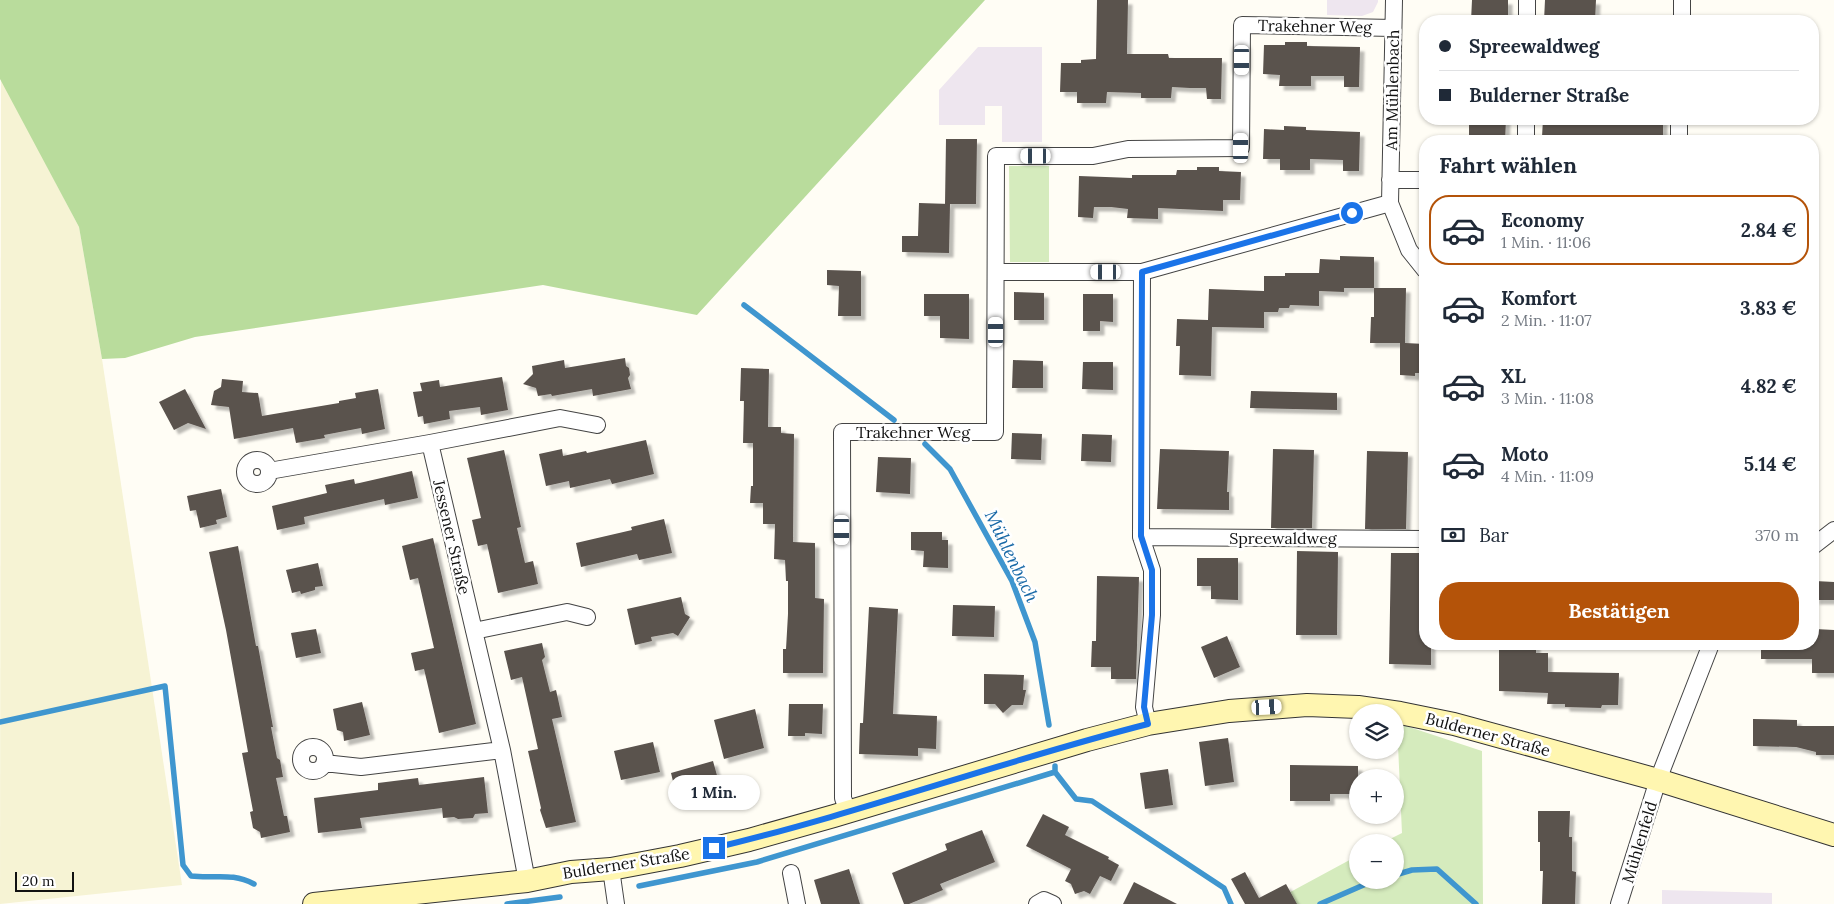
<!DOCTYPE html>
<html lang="de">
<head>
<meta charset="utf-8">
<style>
  :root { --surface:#fff; --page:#f6f6f7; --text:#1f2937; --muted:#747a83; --line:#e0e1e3; --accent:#b45309 }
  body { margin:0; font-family:Lora,serif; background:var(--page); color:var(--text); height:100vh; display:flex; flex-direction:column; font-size:19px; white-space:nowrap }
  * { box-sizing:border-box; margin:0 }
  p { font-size:16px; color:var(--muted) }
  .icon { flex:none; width:28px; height:28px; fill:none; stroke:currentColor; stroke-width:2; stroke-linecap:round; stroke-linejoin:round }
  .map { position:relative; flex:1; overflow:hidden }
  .side { position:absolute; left:1419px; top:135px; width:400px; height:515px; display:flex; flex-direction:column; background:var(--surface); border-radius:20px; box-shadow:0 1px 4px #0004 }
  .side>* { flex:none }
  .banner { position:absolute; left:1419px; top:15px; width:400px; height:110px; border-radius:20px; box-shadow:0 1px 4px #0004; display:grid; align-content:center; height:110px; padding:0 20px; background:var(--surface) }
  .controls { position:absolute; left:1349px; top:704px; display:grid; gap:10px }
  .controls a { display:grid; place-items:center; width:55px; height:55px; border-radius:50%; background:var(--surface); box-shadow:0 1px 4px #0004; font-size:25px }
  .scale { position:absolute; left:15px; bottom:12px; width:59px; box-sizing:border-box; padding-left:5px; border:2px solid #111; border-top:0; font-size:14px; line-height:18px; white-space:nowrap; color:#111; -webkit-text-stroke:4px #fff; paint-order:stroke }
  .end { position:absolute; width:22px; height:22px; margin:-11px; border:6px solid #1a73e8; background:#fff; box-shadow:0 0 0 2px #fff }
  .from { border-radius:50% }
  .bubble { position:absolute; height:35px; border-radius:18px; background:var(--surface); box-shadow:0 1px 4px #0004; font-size:16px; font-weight:800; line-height:35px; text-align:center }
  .car { position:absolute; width:15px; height:30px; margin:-15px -8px; border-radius:6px; box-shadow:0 0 4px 1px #0007; background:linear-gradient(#fff 24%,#345 0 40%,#fff 0 76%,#345 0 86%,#fff 0) }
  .banner b { display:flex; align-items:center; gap:18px; height:48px; font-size:19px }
  .banner b+b { border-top:1px solid var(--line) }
  .banner i { width:12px; height:12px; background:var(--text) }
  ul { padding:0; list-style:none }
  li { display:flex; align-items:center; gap:15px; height:70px; margin:0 10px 8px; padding:0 10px; border:2px solid transparent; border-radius:20px }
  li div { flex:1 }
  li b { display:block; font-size:19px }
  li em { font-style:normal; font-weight:800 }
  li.active { border-color:var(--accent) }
  li>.icon { width:45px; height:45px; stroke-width:1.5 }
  h2 { padding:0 20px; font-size:22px; line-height:60px }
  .pay { display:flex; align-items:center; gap:12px; height:55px; padding:0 20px; font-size:19px }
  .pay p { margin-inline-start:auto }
  .action { display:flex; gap:10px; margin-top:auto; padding:10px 20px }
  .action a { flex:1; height:58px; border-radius:20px; background:var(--accent); color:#fff; font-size:20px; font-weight:800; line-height:58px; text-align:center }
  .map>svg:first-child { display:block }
</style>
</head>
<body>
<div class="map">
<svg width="1834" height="904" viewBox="0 0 1834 904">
  <defs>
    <filter id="shadow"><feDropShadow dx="4.5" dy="4.5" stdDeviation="1" flood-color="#0004"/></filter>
  </defs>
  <rect width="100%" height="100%" fill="#fffdf5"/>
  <path fill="#eee6ef" d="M1327,0H1378V2L1373,12L1362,16L1327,15Z
    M978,47H1042V142H1002V106H985V125H939V90Z
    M1662,890L1772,893V904H1662Z"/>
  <path fill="#f6f3d4" d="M1,79L79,227L102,359L182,885L0,904Z"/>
  <path fill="#d5ebbd" d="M1009,166H1049V262H1010Z
    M1397,723L1482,751L1483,904H1268L1357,856L1358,880H1395V842H1384L1402,833Z"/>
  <path fill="#b9dc9c" d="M0,0H985L697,315L543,285L195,337L125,358L102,359L79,227L0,79Z"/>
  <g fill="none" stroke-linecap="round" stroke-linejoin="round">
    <path stroke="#3f96cf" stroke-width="5.5" d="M744,305L894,420
      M925,444L950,469L1012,581L1035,642L1049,725
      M0,722L165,686L183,865L191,876C216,879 231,872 254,884
      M1055,766V772L1076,799L1092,801L1224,888L1231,904
      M1395,875L1412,870L1437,869L1476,904
      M639,886L757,862L1055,772
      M507,904L560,897
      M1320,904L1375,880"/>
  </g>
  <path fill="#5a524d" filter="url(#shadow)" d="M1097,0H1128L1127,54H1168L1169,58H1222L1221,99H1207L1206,88H1190L1172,87L1171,98H1141V93L1107,92L1106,103H1077V92H1060L1061,63H1081V60L1096,59Z
    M1472,0H1508V21H1471Z
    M1545,0H1596L1595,21H1544Z
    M1285,42H1307V46L1360,47L1359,87H1344V76H1311V86H1279L1280,75L1263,74L1264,45H1285Z
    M1469,119H1506L1505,141H1469Z
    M1543,119H1663V141H1611V138L1542,137Z
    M1284,126L1306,127V130L1360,132L1359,171H1343V160L1310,159V170H1280V159H1263L1264,129L1284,130Z
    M946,139H977L976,204H945Z
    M1197,167H1219V171L1241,172L1240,200H1223V211L1158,208V219L1127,218L1128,209L1111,207H1094L1093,218L1078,217L1079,176L1132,178V175H1176L1177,170H1197Z
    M919,203L950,204L949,253L902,252V236H918Z
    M1340,256L1374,257V288H1344V292L1319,291V306L1290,305L1289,308H1279L1278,312H1264V328L1212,327L1211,376L1179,375L1180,346H1176L1177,319L1208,320L1209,289L1264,291V276H1285V273H1319L1320,259L1340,260Z
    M827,270L861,271V316H838L839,286L827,285Z
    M1374,288H1406L1405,343L1425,344V373H1415V376L1400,375V343H1370L1371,317H1374Z
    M1014,292L1044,293V320H1014Z
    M924,294H969V339L940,338V316H924Z
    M1083,294H1113V322L1100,321V331H1083Z
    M625,358L626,366L629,368L630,375L628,378L631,389L593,396L592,389L552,396L551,394L538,396L536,388L523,384L533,374L532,366L564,360L565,368Z
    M1013,360L1043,361V388H1012Z
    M1083,362H1113V390L1082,389Z
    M741,368L769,369L768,427H781V433L794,434L793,542L815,543V598L824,599L823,673H783V649H786L788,614V581H786L785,560L774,559L775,524H763V503H750L751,486H753V443H743L744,401H740Z
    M502,377L508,410L481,415L480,407L449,411L450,419L424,424L423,416L418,417L413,392L422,391L420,383L439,380L440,387Z
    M222,379L243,381L242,392L258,393L262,416L339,403V401L356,398L355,393L378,389L385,429L362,434L361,428L324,435L325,438L296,443L293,428L234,439L229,407L211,405L214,391L221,387Z
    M185,389L206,429L188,423L174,430L159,402Z
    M1251,391L1337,393V410L1250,408Z
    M1012,433L1042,434L1041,460L1011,459Z
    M1082,434L1112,435L1111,462L1081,461Z
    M646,440L654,474L612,484L610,479L570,488L569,481L546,486L539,454L562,449L563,456L586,451L587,453Z
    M1160,449L1229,451L1227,492H1229V510L1157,509Z
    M1273,449L1314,450L1312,528H1271Z
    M504,450L521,527L517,528L525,563L533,561L538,584L498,593L487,544L478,546L472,520L481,518L467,458Z
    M1367,451L1408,452L1406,529H1365Z
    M878,457L911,458L910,494L876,492Z
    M412,471L418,498L385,505L384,499L304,517L305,524L277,530L272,506L327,493L325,485L354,479L355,484Z
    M221,489L227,517L216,520L217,524L200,528L196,510L190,511L187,496Z
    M664,519L672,553L639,560L637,554L581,567L576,543L632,530L631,527Z
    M911,532H942V540H948V568L923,567L924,551L911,550Z
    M433,538L476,724L439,733L424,669L415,671L411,653L434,648L418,578L410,580L402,546Z
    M238,546L256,646H258L273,727H271L277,758L280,760L283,777L276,778L284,816H287L290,832L261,838L260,832L253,828L250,812L253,811L242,753L248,752L226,630L209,552Z
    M1297,551L1338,552L1337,635H1296Z
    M1391,553H1425V644H1431V665L1389,664Z
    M1197,558H1238V600L1211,599V586H1197Z
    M318,563L323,586L315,587V590L301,594L300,591L292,593L286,570Z
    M1097,576L1139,577L1136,679H1111V667H1091L1092,641H1096Z
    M1815,581L1834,582V600H1815Z
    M681,597L685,614L690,617L678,636L673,633L651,637L652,641L635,645L627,609Z
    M953,605L995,606L994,637L952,636Z
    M869,607L898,609L893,714L937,716L936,749L918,748V756L859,754L860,723H863Z
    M316,629L321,653L296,658L291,633Z
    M1815,629L1834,630V673H1812V659H1761V644H1814Z
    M1227,636L1240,667L1214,678L1201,647Z
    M542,643L545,657L542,660L550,692L556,690L562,717L552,719L576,822L546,828L540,810L541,808L528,751L538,749L522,677L511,680L504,651Z
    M1499,644H1536V653H1548V672L1619,673L1618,705H1602L1601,708L1565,707V704H1547L1548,693L1499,691Z
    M984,674L1024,675L1023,690H1026L1023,705H1012L1003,713L995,704H984Z
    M362,702L370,735L344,741L343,732L337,730L333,709Z
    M789,704H823L822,734L805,733V736H788Z
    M755,709L764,748L724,759L714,720Z
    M1753,719L1797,720V726H1834V755H1816V752L1796,747L1753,746Z
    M1228,738L1234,782L1205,786L1199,742Z
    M653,742L660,772L621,780L614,751Z
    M713,761L721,790L678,802L671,773Z
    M1290,765L1358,766V794H1330V801H1290Z
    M1168,769L1173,805L1145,809L1140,773Z
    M484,777L488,813L475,814L473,818L458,819L454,817L443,818L442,808L360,818L362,828L318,833L314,798L378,790V783L418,778L419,785Z
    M1538,811H1570L1569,837H1572V871L1576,872L1575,904H1542L1543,871H1540V842H1538Z
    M1043,814L1069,827L1065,835L1109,857L1108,859L1119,865L1111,881L1100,876L1090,894L1084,891L1075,894L1071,884L1065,881L1071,869L1026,846Z
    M982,830L995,862L940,884L943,890L909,904H904L892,873L947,850L945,844Z
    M849,869L860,904H821L814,880Z
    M1245,872L1259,898L1286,884L1297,904H1245L1231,879Z
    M1134,882L1177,904H1123Z"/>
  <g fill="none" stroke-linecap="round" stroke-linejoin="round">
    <g stroke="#444" stroke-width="18">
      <path id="street" d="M1394,0L1390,203L1409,250L1425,270
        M1527,21V0
        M1682,21V0
        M1526,141V119
        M1679,141V119
        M1390,180H1425
        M996,272H1142
        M430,443L502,750L527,881
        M245 472a12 12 0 1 1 24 0a12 12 0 1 1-24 0Z
        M269,471L430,443L560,418L597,425
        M1141,537L1425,539
        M1812,547L1834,530
        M474,631L567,612L587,617
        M1148,724L1144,707L1152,615V570L1141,537L1142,272L1390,203
        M301 759a12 12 0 1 1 24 0a12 12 0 1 1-24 0Z
        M324,763L361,767L502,750
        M848,812L843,798L842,432H995L996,156H1093L1128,149L1241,148L1242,25L1393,28
        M611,869L616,904
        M791,873L797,904
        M1037,904L1044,900L1053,904
        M1619,904L1658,780L1711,644"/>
    </g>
    <g stroke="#333" stroke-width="24">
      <path id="secondary" d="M314,904L527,881L571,872L611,869L680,856L749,840L834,816L1087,740L1148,724L1229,711L1307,705L1358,707L1400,713L1454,724L1658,780L1834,835"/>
    </g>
    <use href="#street" stroke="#fff" stroke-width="16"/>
    <use href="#secondary" stroke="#fff6b0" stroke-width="22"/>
  </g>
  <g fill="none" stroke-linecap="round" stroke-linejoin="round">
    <path stroke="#1a73e8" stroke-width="6" d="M714,848C861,813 1002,761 1148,724L1144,707L1152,615V570L1141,536L1142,272L1352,213"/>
  </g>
  <g text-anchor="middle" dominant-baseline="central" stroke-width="5" stroke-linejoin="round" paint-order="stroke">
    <g font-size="16" fill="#111" stroke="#fff">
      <text transform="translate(1315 26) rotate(1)">Trakehner Weg</text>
      <text transform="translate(1392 90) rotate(-89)">Am Mühlenbach</text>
      <text x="913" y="432">Trakehner Weg</text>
      <text transform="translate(452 537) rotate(77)">Jessener Straße</text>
      <text x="1283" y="538">Spreewaldweg</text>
      <text transform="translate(1488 734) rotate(15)">Bulderner Straße</text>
      <text transform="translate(1639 842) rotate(-73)">Mühlenfeld</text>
      <text transform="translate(626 863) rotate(-9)">Bulderner Straße</text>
    </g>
    <g font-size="18" font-style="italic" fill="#1768a6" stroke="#fff">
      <text transform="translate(1012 556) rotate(64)">Mühlenbach</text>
    </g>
  </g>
</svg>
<div class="controls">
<a><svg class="icon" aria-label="layers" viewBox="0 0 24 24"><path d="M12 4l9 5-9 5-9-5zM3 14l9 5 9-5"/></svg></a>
<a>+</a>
<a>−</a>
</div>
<div class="scale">20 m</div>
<i class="end from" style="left:1352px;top:213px"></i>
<i class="end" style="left:714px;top:848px"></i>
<div class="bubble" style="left:668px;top:775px;width:92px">1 Min.</div>
<i class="car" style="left:1242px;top:60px;rotate:180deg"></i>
<i class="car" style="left:1241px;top:148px;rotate:0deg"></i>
<i class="car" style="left:1036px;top:156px;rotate:270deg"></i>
<i class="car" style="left:1106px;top:272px;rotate:270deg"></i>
<i class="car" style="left:996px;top:332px;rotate:0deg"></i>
<i class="car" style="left:842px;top:530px;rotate:180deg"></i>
<i class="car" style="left:1267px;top:707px;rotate:87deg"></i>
<div class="banner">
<b><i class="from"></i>Spreewaldweg</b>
<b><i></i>Bulderner Straße</b>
</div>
<section class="side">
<h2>Fahrt wählen</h2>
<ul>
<li class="active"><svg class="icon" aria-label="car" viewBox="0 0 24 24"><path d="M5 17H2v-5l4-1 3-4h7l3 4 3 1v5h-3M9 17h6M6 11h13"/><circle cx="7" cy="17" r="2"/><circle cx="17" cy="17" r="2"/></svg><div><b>Economy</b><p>1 Min. · 11:06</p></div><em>2.84 €</em></li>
<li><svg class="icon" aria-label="car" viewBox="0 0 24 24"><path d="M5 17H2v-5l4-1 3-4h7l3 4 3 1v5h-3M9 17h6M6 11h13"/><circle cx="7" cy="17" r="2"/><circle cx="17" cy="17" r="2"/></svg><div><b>Komfort</b><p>2 Min. · 11:07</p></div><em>3.83 €</em></li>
<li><svg class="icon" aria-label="car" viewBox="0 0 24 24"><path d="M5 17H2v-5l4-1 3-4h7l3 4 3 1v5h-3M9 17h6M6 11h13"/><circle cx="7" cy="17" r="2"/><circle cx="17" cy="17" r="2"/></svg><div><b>XL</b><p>3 Min. · 11:08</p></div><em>4.82 €</em></li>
<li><svg class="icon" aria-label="car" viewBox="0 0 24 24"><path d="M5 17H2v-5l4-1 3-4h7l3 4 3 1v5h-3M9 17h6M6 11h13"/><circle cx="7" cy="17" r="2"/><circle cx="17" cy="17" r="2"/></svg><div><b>Moto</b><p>4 Min. · 11:09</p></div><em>5.14 €</em></li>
</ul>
<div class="pay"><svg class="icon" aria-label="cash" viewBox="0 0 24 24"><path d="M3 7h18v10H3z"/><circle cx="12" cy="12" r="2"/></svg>Bar<p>370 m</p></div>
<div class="action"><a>Bestätigen</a></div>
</section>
</div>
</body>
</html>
